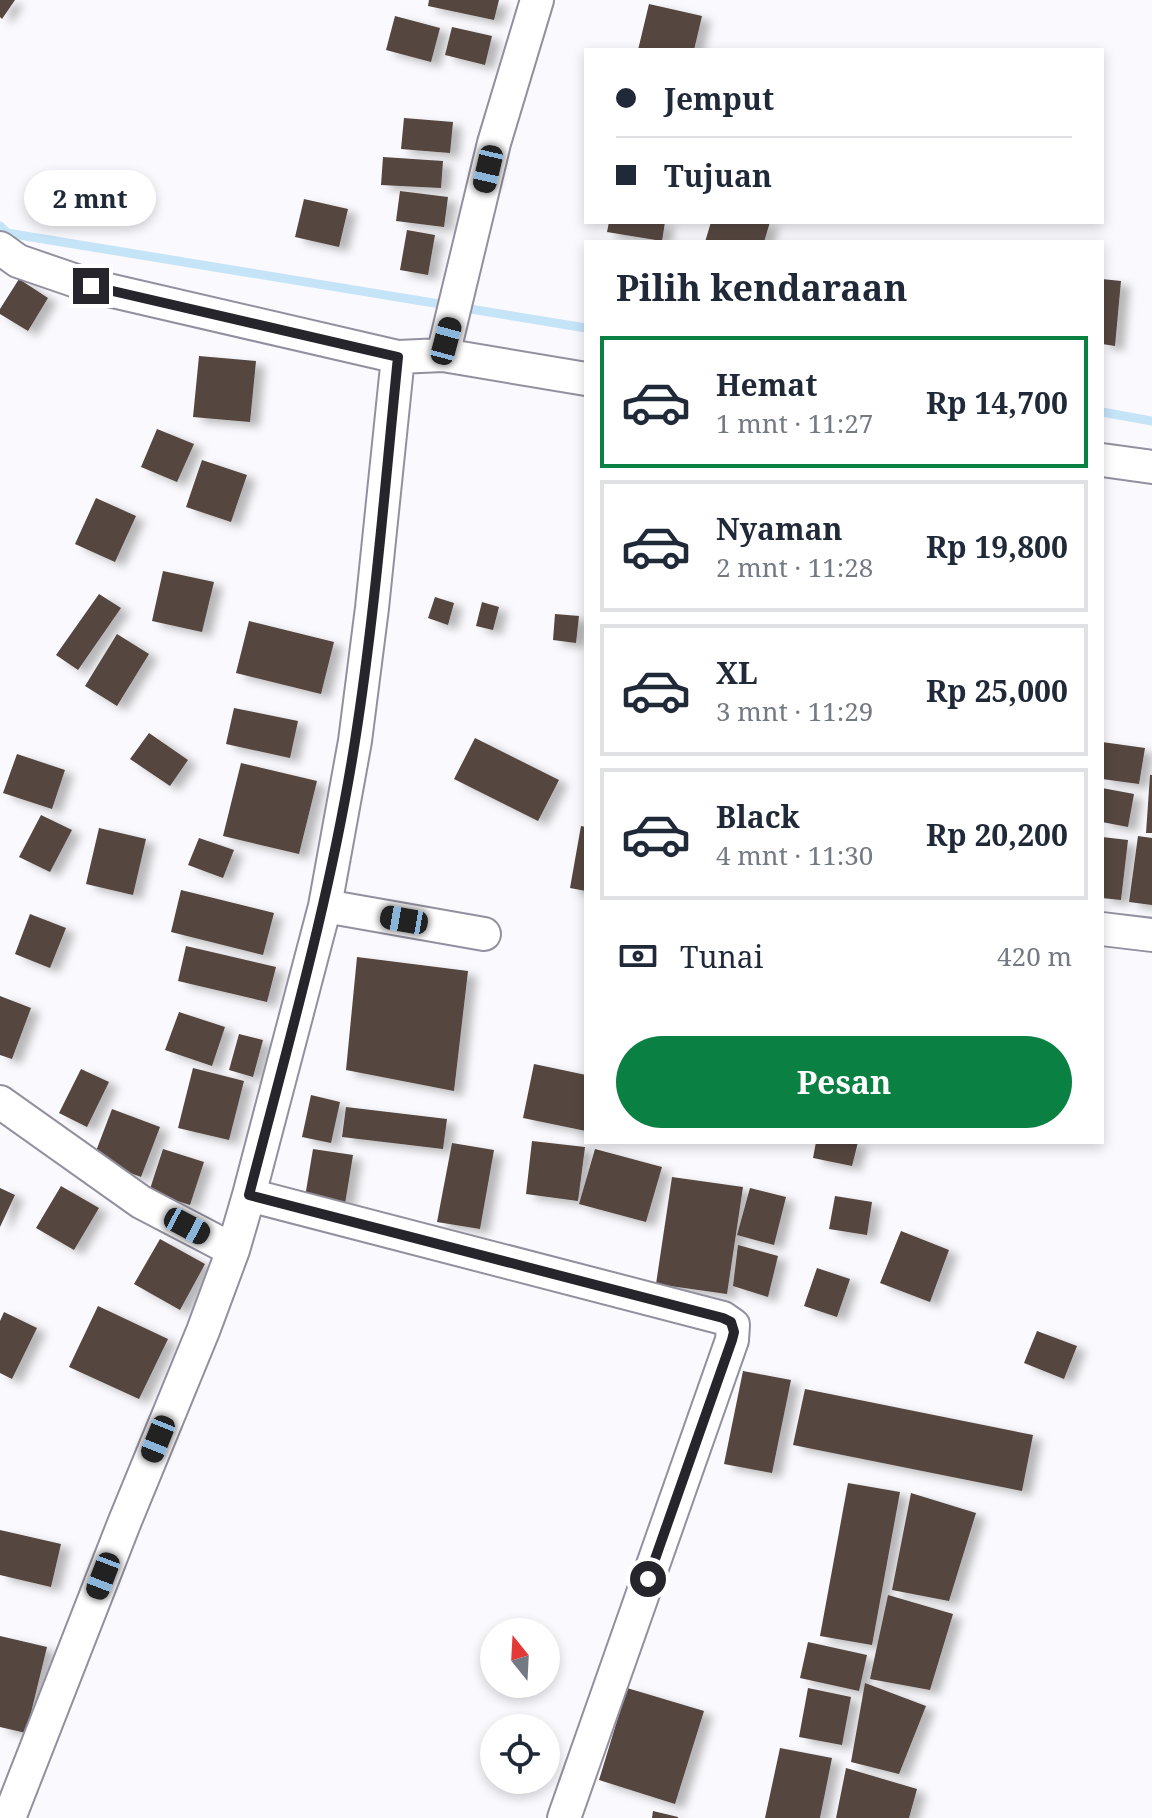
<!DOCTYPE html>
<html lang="id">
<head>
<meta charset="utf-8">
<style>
  :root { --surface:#fff; --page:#f2f2f3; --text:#1f2937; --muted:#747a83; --line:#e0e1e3; --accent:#0b8043 }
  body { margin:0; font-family:"Noto Serif",serif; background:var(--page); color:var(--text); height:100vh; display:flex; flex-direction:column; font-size:30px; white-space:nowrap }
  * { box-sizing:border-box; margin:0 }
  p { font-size:26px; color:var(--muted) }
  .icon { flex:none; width:44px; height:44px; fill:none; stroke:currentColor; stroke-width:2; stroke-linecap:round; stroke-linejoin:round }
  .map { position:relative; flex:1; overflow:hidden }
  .sheet { position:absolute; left:584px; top:240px; width:520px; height:904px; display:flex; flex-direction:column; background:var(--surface); border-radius:0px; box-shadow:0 4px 12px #0003 }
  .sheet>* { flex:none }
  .top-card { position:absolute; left:584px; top:48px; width:520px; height:176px; border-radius:0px; box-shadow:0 4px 12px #0003; display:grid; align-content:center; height:176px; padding:0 32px; background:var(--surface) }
  .needle { width:52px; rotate:342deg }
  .fabs { position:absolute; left:480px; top:1618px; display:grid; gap:16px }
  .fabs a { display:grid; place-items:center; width:80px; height:80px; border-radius:50%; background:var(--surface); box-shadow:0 4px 12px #0003; font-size:40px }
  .end { position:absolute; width:36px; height:36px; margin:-18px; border:10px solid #26252b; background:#fff; box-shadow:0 0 0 4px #fff }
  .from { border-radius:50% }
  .bubble { position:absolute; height:56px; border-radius:28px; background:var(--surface); box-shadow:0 4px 12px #0003; font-size:26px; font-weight:700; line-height:56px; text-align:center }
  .car { position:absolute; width:24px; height:48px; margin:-24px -12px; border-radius:10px; box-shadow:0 0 6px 2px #0007; background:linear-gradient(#222 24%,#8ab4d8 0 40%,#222 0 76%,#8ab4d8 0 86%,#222 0) }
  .top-card b { display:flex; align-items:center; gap:28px; height:76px; font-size:30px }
  .top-card b+b { border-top:2px solid var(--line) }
  .top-card i { width:20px; height:20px; background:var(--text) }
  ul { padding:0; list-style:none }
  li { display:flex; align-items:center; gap:24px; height:132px; margin:0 16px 12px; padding:0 16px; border:4px solid var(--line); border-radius:0px }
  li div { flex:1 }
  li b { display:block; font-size:30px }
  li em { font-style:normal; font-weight:700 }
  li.on { border-color:var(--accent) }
  li>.icon { width:72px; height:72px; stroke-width:1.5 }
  h2 { padding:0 32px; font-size:36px; line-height:96px }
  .pay { display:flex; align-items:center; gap:20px; height:88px; padding:0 32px; font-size:30px }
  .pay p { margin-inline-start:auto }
  .button { display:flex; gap:16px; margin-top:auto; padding:16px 32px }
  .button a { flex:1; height:92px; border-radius:48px; background:var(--accent); color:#fff; font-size:32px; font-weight:700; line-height:92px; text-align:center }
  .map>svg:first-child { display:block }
</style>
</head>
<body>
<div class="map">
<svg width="1152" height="1818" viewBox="0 0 1152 1818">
  <defs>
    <filter id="shadow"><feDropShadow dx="9" dy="5" stdDeviation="4" flood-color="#0004"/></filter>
  </defs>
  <rect width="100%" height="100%" fill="#faf9fd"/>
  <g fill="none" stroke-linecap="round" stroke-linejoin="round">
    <path stroke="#c5e4f8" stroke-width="9" d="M0,226L7,233L586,328
      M1102,412L1152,421"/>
  </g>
  <path fill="#54463f" filter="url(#shadow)" d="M0,0H15L2,19L0,17Z
    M429,0H499L494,20L428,6Z
    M649,4L702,16L694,50H638Z
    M395,16L440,28L431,62L386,50Z
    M452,27L492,36L485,65L445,55Z
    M404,118L453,122L450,153L401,149Z
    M383,157L443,161L441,188L381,185Z
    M400,191L448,197L444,227L396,221Z
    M304,199L348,209L339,247L295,237Z
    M609,222H665L662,241L607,232Z
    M711,222H770L764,242H705Z
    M407,230L435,235L428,275L400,270Z
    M19,279L48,298L28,331L0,314V309Z
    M1102,279L1121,281L1115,346L1102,344Z
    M199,356L256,361L250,422L193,417Z
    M157,429L194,444L177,482L141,467Z
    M202,460L247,475L231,522L186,507Z
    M96,498L136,516L115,562L75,544Z
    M163,571L214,582L202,632L152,621Z
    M99,594L121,608L78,670L56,655Z
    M435,597L454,603L448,625L428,618Z
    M482,602L499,607L493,630L476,626Z
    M555,614L579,616L576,643L553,640Z
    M249,621L334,642L321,694L236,673Z
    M117,634L149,654L117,706L85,686Z
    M234,708L298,721L290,758L226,744Z
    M149,733L188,760L170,786L130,759Z
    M475,738L559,780L538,821L454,779Z
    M1102,742L1145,748L1139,784L1102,779Z
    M17,754L65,770L52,809L3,793Z
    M241,763L317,781L299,854L223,836Z
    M1150,775H1152V833H1146Z
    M1102,788L1134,794L1128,827L1102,822Z
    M41,815L72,830L50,872L19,857Z
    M581,826L586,827V891L570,888Z
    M99,828L146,839L133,895L86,884Z
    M1138,836L1152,838V905L1129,902Z
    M1102,837L1128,840L1121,900L1102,898Z
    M199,838L234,850L223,878L188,865Z
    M181,890L274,913L263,955L171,932Z
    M30,914L66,928L50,968L15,954Z
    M186,946L276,967L267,1002L178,981Z
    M357,957L468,971L454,1091L346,1070Z
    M0,996L31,1008L12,1059L0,1055Z
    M179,1012L225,1027L212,1066L165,1050Z
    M239,1034L263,1040L253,1077L229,1070Z
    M534,1064L586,1075V1131L523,1118Z
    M193,1068L244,1081L229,1140L178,1128Z
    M81,1069L109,1082L87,1127L59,1113Z
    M311,1095L340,1102L331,1143L302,1137Z
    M346,1107L447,1119L443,1149L342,1137Z
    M112,1109L160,1127L141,1177L93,1159Z
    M532,1141L585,1147L578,1201L526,1194Z
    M816,1142H858L852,1166L813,1158Z
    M452,1143L494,1150L480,1229L437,1222Z
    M163,1149L204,1162L190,1205L149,1192Z
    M313,1149L353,1155L345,1204L305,1197Z
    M595,1149L662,1167L646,1222L579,1204Z
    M672,1177L743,1187L727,1294L656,1284Z
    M61,1186L99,1208L74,1250L36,1228Z
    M0,1188L15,1195L0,1227Z
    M750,1188L786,1197L774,1245L737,1235Z
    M835,1196L872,1202L867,1235L829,1229Z
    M901,1231L949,1250L930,1302L880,1283Z
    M160,1239L205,1264L180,1310L134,1284Z
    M738,1245L778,1256L768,1297L733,1286Z
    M817,1268L850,1279L837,1317L804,1306Z
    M98,1306L168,1339L139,1399L69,1367Z
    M4,1312L37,1328L12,1379L0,1373V1321Z
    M1037,1331L1077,1346L1064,1379L1024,1363Z
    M743,1371L791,1380L772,1473L724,1464Z
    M805,1389L1033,1435L1022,1491L793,1445Z
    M848,1483L900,1492L872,1645L820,1636Z
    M911,1493L976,1513L949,1601L892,1590Z
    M0,1530L61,1544L51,1587L0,1575Z
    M888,1595L953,1614L930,1690L870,1679Z
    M0,1636L47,1647L26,1733L0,1727Z
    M808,1642L867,1655L859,1691L800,1678Z
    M865,1683L926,1706L899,1774L851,1762Z
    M627,1688L704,1711L675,1804L599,1780Z
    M808,1688L851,1697L842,1745L799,1737Z
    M780,1748L832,1758L820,1818H765Z
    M846,1768L917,1789L909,1818H836Z
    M653,1811L678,1817V1818H652Z"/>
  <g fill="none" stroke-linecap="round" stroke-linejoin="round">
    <g stroke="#92909f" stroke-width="36">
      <path id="minor" d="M0,248L18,261L91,286L398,357L372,608L355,741L325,906L249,1195L233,1250L203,1331L125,1521L9,1818
        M443,355L494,143L537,0
        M398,357L443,355L586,379
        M1102,460L1152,467
        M325,906L484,934
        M1102,929L1152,935
        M0,1102L141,1202L233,1250
        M249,1195L723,1318L733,1325L732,1340L564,1818"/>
    </g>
    <use href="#minor" stroke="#fff" stroke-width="32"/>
  </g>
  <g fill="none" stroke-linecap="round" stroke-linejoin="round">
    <path stroke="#26252b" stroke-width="10" d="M91,286L398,357C385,485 375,614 355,741C331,895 288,1044 249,1195L723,1318L731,1322L734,1332L732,1340L648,1579"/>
  </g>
</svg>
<div class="fabs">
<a><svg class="needle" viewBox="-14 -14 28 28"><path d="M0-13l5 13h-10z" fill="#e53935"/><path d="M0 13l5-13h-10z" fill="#747a83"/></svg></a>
<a><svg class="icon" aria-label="locate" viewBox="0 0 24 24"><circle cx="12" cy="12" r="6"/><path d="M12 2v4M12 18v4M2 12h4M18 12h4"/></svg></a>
</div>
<i class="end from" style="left:648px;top:1579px"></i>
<i class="end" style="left:91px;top:286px"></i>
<div class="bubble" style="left:24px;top:170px;width:132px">2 mnt</div>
<i class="car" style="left:488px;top:169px;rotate:193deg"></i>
<i class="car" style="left:446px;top:341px;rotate:15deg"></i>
<i class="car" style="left:404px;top:920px;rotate:280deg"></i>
<i class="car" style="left:187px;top:1226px;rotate:118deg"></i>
<i class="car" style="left:158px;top:1439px;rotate:202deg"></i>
<i class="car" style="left:103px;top:1576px;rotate:201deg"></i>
<div class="top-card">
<b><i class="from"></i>Jemput</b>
<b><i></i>Tujuan</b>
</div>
<section class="sheet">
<h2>Pilih kendaraan</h2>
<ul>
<li class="on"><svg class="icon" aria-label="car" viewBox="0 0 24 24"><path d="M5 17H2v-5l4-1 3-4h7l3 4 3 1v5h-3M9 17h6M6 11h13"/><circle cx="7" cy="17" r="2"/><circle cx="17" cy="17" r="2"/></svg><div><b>Hemat</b><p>1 mnt · 11:27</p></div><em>Rp 14,700</em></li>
<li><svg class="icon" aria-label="car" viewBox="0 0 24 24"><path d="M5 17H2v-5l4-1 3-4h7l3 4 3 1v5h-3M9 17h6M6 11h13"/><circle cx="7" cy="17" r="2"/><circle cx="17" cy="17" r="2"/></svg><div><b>Nyaman</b><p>2 mnt · 11:28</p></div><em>Rp 19,800</em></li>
<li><svg class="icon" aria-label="car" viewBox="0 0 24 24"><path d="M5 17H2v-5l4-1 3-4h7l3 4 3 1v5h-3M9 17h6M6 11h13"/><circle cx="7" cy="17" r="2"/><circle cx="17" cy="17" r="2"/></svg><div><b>XL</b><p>3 mnt · 11:29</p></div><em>Rp 25,000</em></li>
<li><svg class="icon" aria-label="car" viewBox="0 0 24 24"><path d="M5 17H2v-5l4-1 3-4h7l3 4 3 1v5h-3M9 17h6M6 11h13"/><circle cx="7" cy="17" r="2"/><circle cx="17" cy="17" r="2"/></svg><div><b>Black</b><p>4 mnt · 11:30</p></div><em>Rp 20,200</em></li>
</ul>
<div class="pay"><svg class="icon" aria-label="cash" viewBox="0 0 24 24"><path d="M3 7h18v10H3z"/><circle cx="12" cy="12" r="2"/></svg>Tunai<p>420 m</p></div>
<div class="button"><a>Pesan</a></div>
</section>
</div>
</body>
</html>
